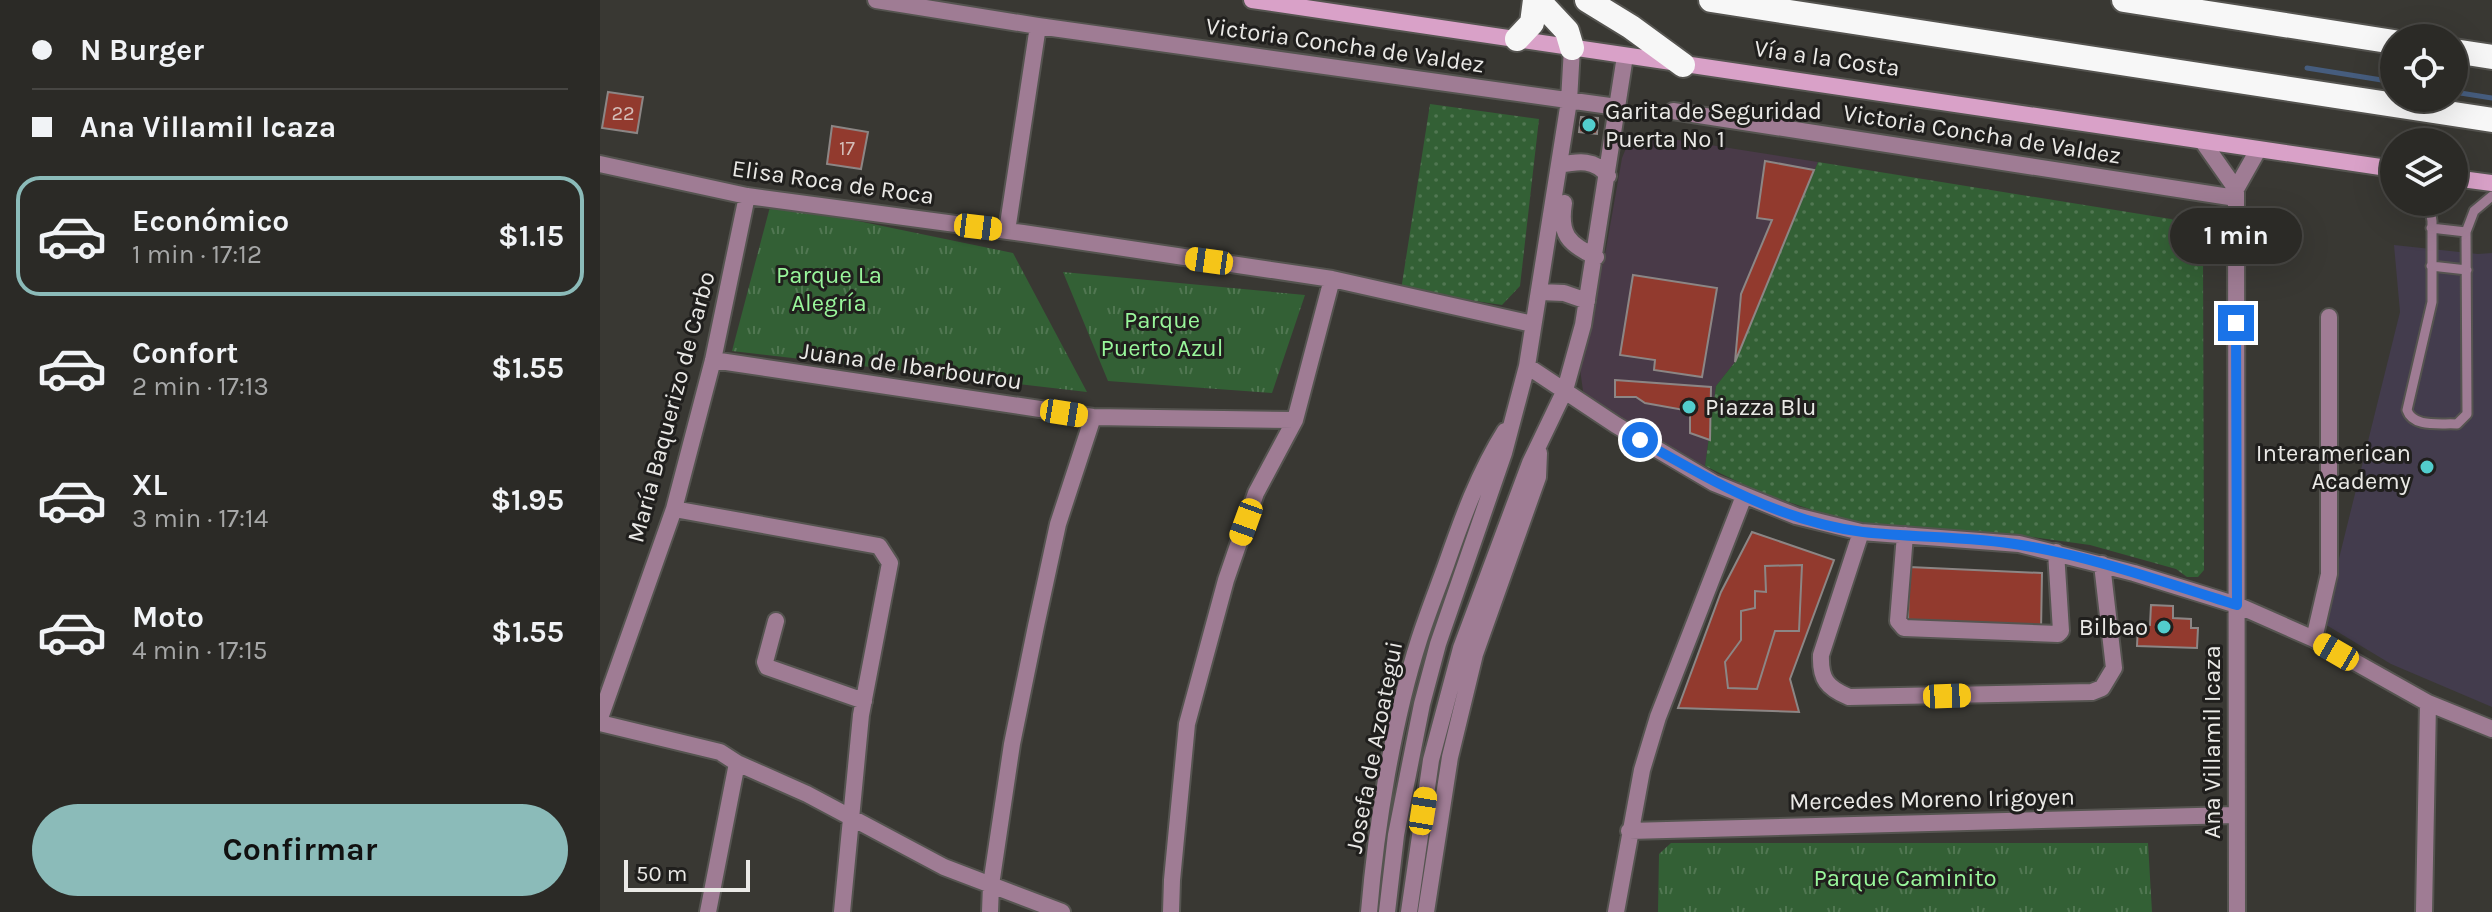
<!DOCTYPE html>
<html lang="es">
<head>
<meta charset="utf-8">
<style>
  :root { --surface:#2b2a26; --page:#33322e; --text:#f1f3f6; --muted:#a6a7a7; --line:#474643; --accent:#8bbbb9 }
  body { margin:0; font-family:Karla,sans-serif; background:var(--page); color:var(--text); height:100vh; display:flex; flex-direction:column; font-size:30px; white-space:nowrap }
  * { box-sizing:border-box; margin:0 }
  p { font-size:26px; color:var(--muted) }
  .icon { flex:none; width:44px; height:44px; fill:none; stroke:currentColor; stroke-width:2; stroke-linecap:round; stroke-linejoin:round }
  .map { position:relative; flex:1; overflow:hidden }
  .side { display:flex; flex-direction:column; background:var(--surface); width:600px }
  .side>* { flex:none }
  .top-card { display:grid; align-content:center; height:176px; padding:0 32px; background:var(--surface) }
  .fabs { position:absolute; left:1780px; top:24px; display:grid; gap:16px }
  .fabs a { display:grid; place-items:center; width:88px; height:88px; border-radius:50%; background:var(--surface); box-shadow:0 8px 32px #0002,0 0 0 2px var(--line); font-size:40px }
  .scale { position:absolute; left:24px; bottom:20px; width:126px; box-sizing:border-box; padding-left:8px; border:4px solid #eae9e6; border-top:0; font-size:22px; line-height:28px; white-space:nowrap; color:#eae9e6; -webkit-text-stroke:6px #201f1d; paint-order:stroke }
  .end { position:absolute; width:36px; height:36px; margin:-18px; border:10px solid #1a73e8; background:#fff; box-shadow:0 0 0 4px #fff }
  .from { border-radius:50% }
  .bubble { position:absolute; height:56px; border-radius:28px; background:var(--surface); box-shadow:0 8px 32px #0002,0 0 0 2px var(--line); font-size:26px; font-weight:700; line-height:56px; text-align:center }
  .car { position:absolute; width:24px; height:48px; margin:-24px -12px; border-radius:10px; box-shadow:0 0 6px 2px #0007; background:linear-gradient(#f5c518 24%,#345 0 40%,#f5c518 0 76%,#345 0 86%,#f5c518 0) }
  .top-card b { display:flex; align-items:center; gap:28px; height:76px; font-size:30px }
  .top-card b+b { border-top:2px solid var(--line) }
  .top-card i { width:20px; height:20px; background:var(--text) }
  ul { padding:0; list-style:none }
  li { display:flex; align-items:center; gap:24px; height:120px; margin:0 16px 12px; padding:0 16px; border:4px solid transparent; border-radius:24px }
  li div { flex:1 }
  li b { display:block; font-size:30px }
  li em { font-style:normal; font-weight:700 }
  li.current { border-color:var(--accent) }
  li>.icon { width:72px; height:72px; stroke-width:1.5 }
  .primary-button { display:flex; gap:16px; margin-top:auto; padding:16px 32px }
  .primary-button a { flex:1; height:92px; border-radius:48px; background:var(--accent); color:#111; font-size:32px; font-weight:700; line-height:92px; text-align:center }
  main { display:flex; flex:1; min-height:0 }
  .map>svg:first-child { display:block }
</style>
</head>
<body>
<main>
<section class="side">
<div class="top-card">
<b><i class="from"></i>N Burger</b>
<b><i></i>Ana Villamil Icaza</b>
</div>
<ul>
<li class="current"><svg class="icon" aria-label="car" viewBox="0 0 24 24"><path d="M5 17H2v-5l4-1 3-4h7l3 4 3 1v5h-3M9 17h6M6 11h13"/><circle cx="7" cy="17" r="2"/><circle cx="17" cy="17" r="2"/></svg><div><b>Económico</b><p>1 min · 17:12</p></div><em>$1.15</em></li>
<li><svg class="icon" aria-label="car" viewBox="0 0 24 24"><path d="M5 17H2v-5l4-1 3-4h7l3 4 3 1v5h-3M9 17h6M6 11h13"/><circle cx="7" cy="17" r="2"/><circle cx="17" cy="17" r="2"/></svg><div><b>Confort</b><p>2 min · 17:13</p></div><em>$1.55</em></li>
<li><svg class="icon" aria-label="car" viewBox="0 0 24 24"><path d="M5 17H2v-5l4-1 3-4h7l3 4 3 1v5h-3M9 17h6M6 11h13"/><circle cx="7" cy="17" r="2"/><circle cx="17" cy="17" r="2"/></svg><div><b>XL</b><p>3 min · 17:14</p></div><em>$1.95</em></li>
<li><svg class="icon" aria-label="car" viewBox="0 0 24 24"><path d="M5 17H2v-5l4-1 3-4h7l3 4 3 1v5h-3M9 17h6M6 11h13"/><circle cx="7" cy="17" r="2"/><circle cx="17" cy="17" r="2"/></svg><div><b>Moto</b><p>4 min · 17:15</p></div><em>$1.55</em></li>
</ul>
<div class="primary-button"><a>Confirmar</a></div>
</section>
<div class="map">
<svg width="1892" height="912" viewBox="0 0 1892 912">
  <defs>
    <pattern id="grass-dots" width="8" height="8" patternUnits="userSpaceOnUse" patternTransform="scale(2)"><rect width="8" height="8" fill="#336035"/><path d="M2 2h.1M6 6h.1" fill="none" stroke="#517752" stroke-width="1.8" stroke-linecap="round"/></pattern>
    <pattern id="park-tufts" width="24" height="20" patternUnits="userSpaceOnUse" patternTransform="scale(2)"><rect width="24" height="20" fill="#336035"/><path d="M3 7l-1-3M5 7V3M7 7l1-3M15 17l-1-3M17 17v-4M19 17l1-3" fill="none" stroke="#517752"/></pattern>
  </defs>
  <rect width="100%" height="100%" fill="#393833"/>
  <path fill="#493a48" d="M1040,134L1218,162L1135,362L1116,386L1105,466L991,402L983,391L980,369L1006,249L1022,158L1029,141Z"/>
  <path fill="#433c4d" d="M1794,245L1878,254L1892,253V707L1791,664L1723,623L1800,312Z"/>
  <path fill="url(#grass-dots)" d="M830,104L939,119L920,286L902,305L801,290Z
    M1218,162L1571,219C1592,227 1598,232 1603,254L1604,570L1598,577H1587L1576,569L1490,545L1402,533L1289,528L1233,517L1159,492L1105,466L1116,386L1135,362Z"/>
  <path fill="url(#park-tufts)" d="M171,203L413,253L487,392L132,351Z
    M463,272L705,295L672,393L508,381Z
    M1071,843H1548L1552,912H1058L1059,854Z"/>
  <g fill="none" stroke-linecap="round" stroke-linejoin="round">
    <path stroke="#465d7e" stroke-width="5" d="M1707,68L1794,82
      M1854,92L1892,98"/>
  </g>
  <path fill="#923a2e" stroke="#8c8685" stroke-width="2" d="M8,92L43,97L37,133L2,128Z
    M981,117L998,118L997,134L979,132Z
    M232,126L268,132L261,169L227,164Z
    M1165,161L1214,170L1135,362L1141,294L1172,220L1157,218Z
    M1033,275L1117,288L1102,377L1054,370L1055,360L1020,355Z
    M1015,380L1111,387L1110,440L1090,433V411L1045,403L1036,397H1015Z
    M1152,532L1234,560L1190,679L1199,712L1078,708L1121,592Z
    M1202,565L1199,631H1175L1157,689L1128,688L1125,662L1141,640V611L1155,608V591L1166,592L1165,566Z
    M1309,567L1442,573L1441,632L1308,622Z
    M1551,605L1573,606V618L1591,619V628H1598L1597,648L1537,646L1538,625H1550Z"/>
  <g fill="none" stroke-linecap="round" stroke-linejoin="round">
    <g stroke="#555450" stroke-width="13">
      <path id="lane" d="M1829,202L1832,221V302L1807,410C1813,428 1840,423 1857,424L1867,414L1866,232L1874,211L1892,196
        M1831,228L1866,232
        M1831,266L1867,270"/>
    </g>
    <g stroke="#555450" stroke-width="20">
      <path id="street" d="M276,0L438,26L1017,107
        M1073,111L1636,198
        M1603,142L1636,189
        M0,164L147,196L423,233L732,279L933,324
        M959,165C979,161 995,159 1008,176
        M964,203C959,234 968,244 996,257
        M407,231L438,26
        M940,292L964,293L987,301
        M113,360L493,417L695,420
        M927,366L1016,425L1114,483L1196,516L1261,532L1419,544L1534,573L1637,605L1714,639L1828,703L1892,729
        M74,509L279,546L290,563L261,715L242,912
        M1261,532L1221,655C1220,679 1227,688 1249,697L1492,692L1502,688L1514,668L1502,564
        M1305,535L1298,621L1304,628L1458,634L1461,631L1456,552
        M176,621L165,662L167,667L264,701
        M1714,639L1729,574V317
        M0,718L74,509L113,360L147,196
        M0,723L120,752L137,763L207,794L344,867L462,912
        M1029,831L1635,815
        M108,912L137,763
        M390,912L391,885L412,744L436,626L458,524L493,417
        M571,912L572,880L587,724L626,580L656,493L695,420L732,279
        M769,912C776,828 793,721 819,640C827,615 837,590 846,565C862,519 879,472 905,431
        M787,912L796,835L822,704L838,644L904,453L927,366L969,101L972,48
        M809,912L831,760L861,648L930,463L965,390L983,325L1025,56
        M826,912L850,757L875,654L938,477L939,453
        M1016,912L1042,770L1058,717L1144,496
        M1637,912L1636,189L1658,150
        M1824,912L1828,703"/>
    </g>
    <g stroke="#555450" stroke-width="20">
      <path id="secondary" d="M652,0L1794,169
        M1854,178L1892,183"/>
    </g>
    <g stroke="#555450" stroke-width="28">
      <path id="highway" d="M938,0L967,31L972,48
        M987,0L1031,27L1083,65
        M1111,0L1892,120
        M1524,0L1794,42
        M917,39L932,23L935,0
        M1854,51L1892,57"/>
    </g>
    <use href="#lane" stroke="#9f7c94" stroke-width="9"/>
    <use href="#street" stroke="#9f7c94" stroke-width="16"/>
    <use href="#secondary" stroke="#d9a1c8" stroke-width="16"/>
    <use href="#highway" stroke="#f7f7f7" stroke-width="24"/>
  </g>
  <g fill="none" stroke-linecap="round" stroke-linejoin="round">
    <path stroke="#1a73e8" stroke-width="10" d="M1040,440C1109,480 1182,522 1263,532C1315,538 1369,536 1421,545C1494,557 1566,583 1637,605L1636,323"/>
  </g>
  <g fill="#52cdcd" stroke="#201f1d" stroke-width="3">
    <circle cx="989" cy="125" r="8"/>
    <circle cx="1089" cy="407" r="8"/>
    <circle cx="1827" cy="467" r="8"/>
    <circle cx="1564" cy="627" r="8"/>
  </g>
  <g text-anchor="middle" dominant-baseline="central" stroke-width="6" stroke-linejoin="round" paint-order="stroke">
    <g font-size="20" fill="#d4bdb8">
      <text x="23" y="113">22</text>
      <text x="247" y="148">17</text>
    </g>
    <g font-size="24" fill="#eae9e6" stroke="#201f1d">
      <text transform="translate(745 45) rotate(8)">Victoria Concha de Valdez</text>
      <text transform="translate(1227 58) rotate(8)">Vía a la Costa</text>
      <text transform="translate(1382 134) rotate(9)">Victoria Concha de Valdez</text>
      <text transform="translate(233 182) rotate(8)">Elisa Roca de Roca</text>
      <text transform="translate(311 366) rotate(8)">Juana de Ibarbourou</text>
      <text transform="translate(71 407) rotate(-75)">María Baquerizo de Carbo</text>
      <text transform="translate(1612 742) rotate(-90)">Ana Villamil Icaza</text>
      <text transform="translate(774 747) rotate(-79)">Josefa de Azoategui</text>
      <text transform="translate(1332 799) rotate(-1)">Mercedes Moreno Irigoyen</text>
    </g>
    <g font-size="24" fill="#eae9e6" stroke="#201f1d" text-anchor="start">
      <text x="1005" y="111">Garita de Seguridad<tspan x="1005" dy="28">Puerta Nº 1</tspan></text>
      <text x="1105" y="407">Piazza Blu</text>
      <text x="1811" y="453" text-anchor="end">Interamerican<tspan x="1811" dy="28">Academy</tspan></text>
      <text x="1548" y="627" text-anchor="end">Bilbao</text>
    </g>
    <g font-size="24" fill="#99f69b" stroke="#201f1d">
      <text x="229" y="275">Parque La<tspan x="229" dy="28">Alegría</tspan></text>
      <text x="562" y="320">Parque<tspan x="562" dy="28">Puerto Azul</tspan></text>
      <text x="1305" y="878">Parque Caminito</text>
    </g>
  </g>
</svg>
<div class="fabs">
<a><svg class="icon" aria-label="locate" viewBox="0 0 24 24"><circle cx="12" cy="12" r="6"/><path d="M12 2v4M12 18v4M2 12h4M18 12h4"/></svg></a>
<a><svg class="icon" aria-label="layers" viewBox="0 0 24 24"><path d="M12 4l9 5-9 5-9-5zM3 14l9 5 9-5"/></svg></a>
</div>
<div class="scale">50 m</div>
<i class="end from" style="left:1040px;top:440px"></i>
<i class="end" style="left:1636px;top:323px"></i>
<div class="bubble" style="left:1570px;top:208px;width:132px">1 min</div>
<i class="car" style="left:378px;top:227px;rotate:97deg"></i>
<i class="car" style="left:609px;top:261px;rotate:278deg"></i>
<i class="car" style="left:464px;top:413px;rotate:99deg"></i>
<i class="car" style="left:646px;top:522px;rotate:200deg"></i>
<i class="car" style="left:1736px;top:652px;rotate:300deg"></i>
<i class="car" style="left:1347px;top:696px;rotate:88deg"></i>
<i class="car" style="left:823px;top:811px;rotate:9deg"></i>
</div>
</main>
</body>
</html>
